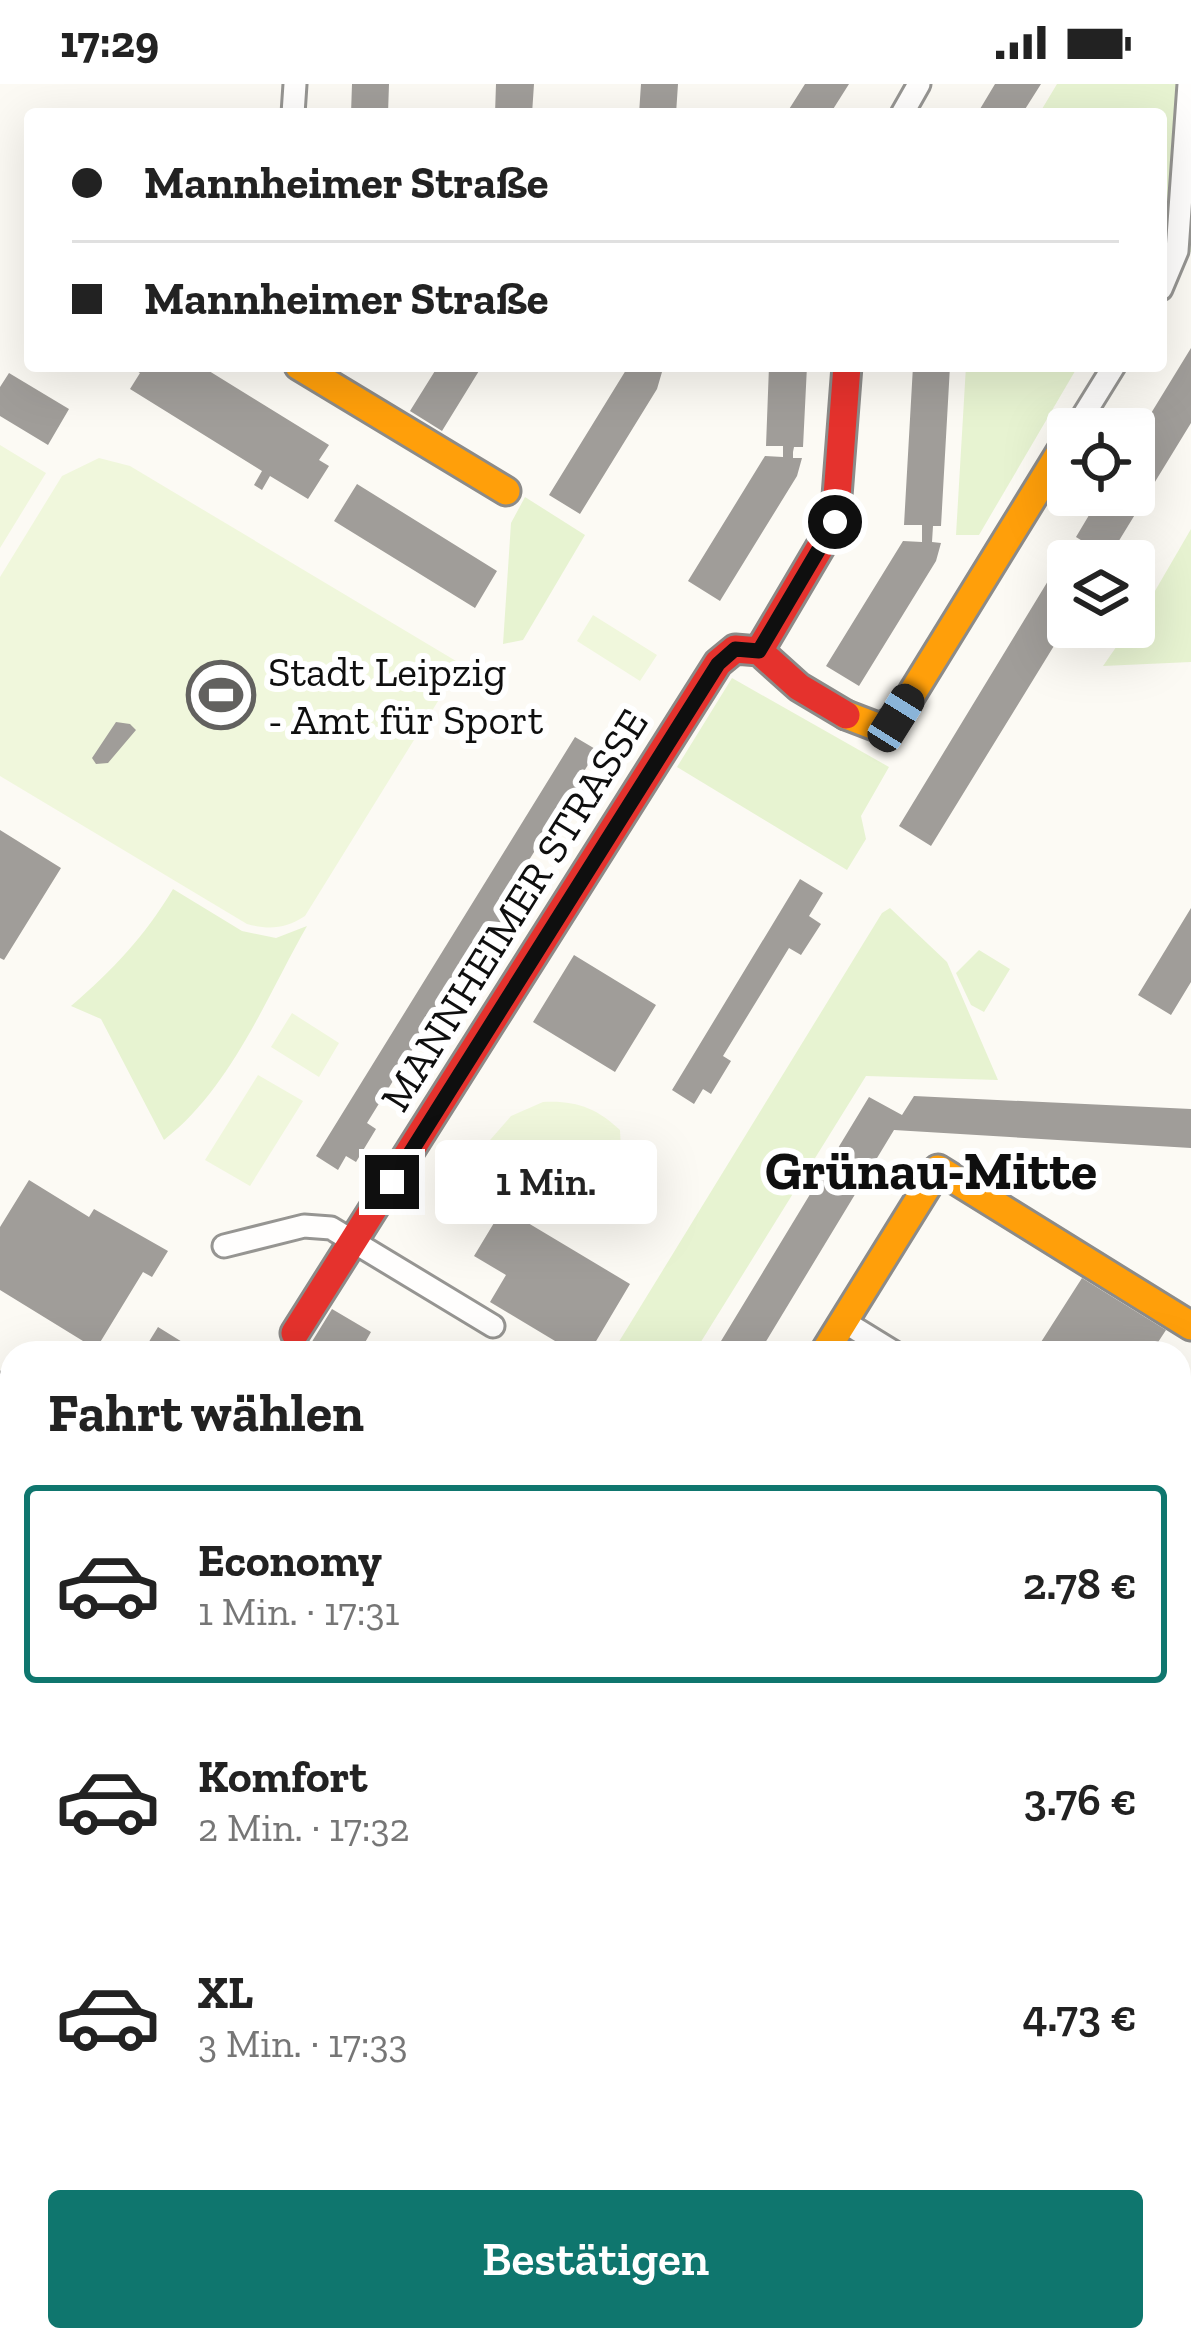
<!DOCTYPE html>
<html lang="de">
<head>
<meta charset="utf-8">
<style>
  :root { --surface:#fff; --page:#f2f2f2; --text:#222; --muted:#767676; --line:#e0e0e0; --accent:#0f766e }
  body { margin:0; font-family:"Zilla Slab",serif; background:var(--page); color:var(--text); height:100vh; display:flex; flex-direction:column; font-size:45px; white-space:nowrap }
  * { box-sizing:border-box; margin:0 }
  p { font-size:39px; color:var(--muted) }
  .icon { flex:none; width:66px; height:66px; fill:none; stroke:currentColor; stroke-width:2; stroke-linecap:round; stroke-linejoin:round }
  .map { position:relative; flex:1; overflow:hidden }
  .details { position:absolute; left:0px; top:1257px; width:1191px; height:1011px; display:flex; flex-direction:column; background:var(--surface); border-radius:36px 36px 0 0; box-shadow:0 12px 48px #0002 }
  .details>* { flex:none }
  .top-card { position:absolute; left:24px; top:24px; width:1143px; height:264px; border-radius:12px; box-shadow:0 12px 48px #0002; display:grid; align-content:center; height:264px; padding:0 48px; background:var(--surface) }
  .buttons { position:absolute; left:1047px; top:324px; display:grid; gap:24px }
  .buttons a { display:grid; place-items:center; width:108px; height:108px; border-radius:12px; background:var(--surface); box-shadow:0 12px 48px #0002; font-size:60px }
  .end { position:absolute; width:54px; height:54px; margin:-27px; border:15px solid #0f0f0f; background:#fff; box-shadow:0 0 0 6px #fff }
  .from { border-radius:50% }
  .bubble { position:absolute; height:84px; border-radius:12px; background:var(--surface); box-shadow:0 12px 48px #0002; font-size:39px; font-weight:600; line-height:84px; text-align:center }
  .car { position:absolute; width:36px; height:72px; margin:-36px -18px; border-radius:15px; box-shadow:0 0 9px 3px #0007; background:linear-gradient(#222 24%,#8ab4d8 0 40%,#222 0 76%,#8ab4d8 0 86%,#222 0) }
  .top-card b { display:flex; align-items:center; gap:42px; height:114px; font-size:45px }
  .top-card b+b { border-top:3px solid var(--line) }
  .top-card i { width:30px; height:30px; background:var(--text) }
  ul { padding:0; list-style:none }
  li { display:flex; align-items:center; gap:36px; height:198px; margin:0 24px 18px; padding:0 24px; border:6px solid transparent; border-radius:12px }
  li div { flex:1 }
  li b { display:block; font-size:45px }
  li em { font-style:normal; font-weight:600 }
  li.active { border-color:var(--accent) }
  li>.icon { width:108px; height:108px; stroke-width:1.5 }
  h2 { padding:0 48px; font-size:54px; line-height:144px }
  .button { display:flex; gap:24px; margin-top:auto; padding:24px 48px }
  .button a { flex:1; height:138px; border-radius:12px; background:var(--accent); color:#fff; font-size:48px; font-weight:600; line-height:138px; text-align:center }
  .status { display:flex; justify-content:space-between; align-items:center; height:84px; padding:0 60px; background:var(--surface); direction:ltr }
  .status svg { height:33px; fill:currentColor }
  .map>svg:first-child { display:block }
</style>
</head>
<body>
<div class="status"><b>17:29</b><svg viewBox="0 0 49 12"><path d="M0 12V9h3v3zM5 12V6h3v6zM10 12V3h3v9zM15 12V0h3v12zM26 1h20v11H26zM47 4h2v5h-2z"/></svg></div>
<div class="map">
<svg width="1191" height="2266" viewBox="0 0 1191 2266">
  <rect width="100%" height="100%" fill="#fcfaf4"/>
  <path fill="#e7f3d1" d="M1057,0H1191V168L1161,166V30H1039Z
    M966,282H1078L979,451H956Z
    M525,413L585,451L523,556L503,560L511,439Z
    M1191,445V578L1103,582L1130,543H1134Z
    M732,594L889,683L861,732L866,755L847,786L677,683Z
    M173,805L242,847L276,854L307,842C266,914 231,1004 164,1056L101,935L71,922C112,887 145,852 173,805Z
    M890,824L947,878L998,996L866,992L694,1269H612L882,829Z
    M979,866L1010,885L984,928L971,921L956,889Z
    M620,1078V1126C594,1123 576,1105 577,1079Z
    M1191,1363V1442L1179,1461V1382Z"/>
  <path fill="#f0f7dc" d="M0,361L46,389L0,464Z
    M99,374L130,382L461,580L305,832C285,845 269,846 247,840L0,692V493L62,392Z
    M593,531L657,571L640,597L577,557Z
    M292,929L339,959L319,993L271,963Z
    M258,991L303,1017L250,1102L205,1076Z
    M543,1018C575,1016 597,1024 620,1046L621,1066L484,1063L511,1032Z"/>
  <path fill="#a09d99" d="M352,0H389L388,30H351Z
    M496,0H534L532,30H495Z
    M641,0H678L676,30H639Z
    M805,0H849L830,30H786Z
    M995,0H1041L1022,30H977Z
    M1191,264V339L1109,473L1101,468L1096,477H1084L1092,463L1076,453L1101,411H1134V357Z
    M129,282H201L329,361L319,376L329,382L308,415L270,392L262,406L254,401L262,387L130,305L140,289Z
    M438,282H482L442,347L410,327Z
    M644,282H654L653,288H662L657,305L580,430L549,411L626,286L643,287Z
    M769,282H807L803,363H794L793,368V374H802L797,392L720,517L688,497L765,372L783,373V362H766Z
    M913,282H950L941,442H933L932,458L941,459L936,477L859,602L826,582L903,457L922,458V441H904Z
    M9,289L69,325L48,361L0,332V303Z
    M357,400L497,487L475,524L334,437Z
    M1065,469L1078,477H1068V539L931,762L899,742Z
    M116,638L130,640L136,646L108,679L96,680L92,674Z
    M575,653L597,666L583,689L595,697L576,728L563,721L497,828L505,834L485,868L476,862L453,899L465,907L456,922L445,940L433,932L367,1039L376,1045L356,1078L346,1072L338,1086L316,1072Z
    M0,746L61,784L4,876L0,874Z
    M800,795L823,809L809,832L821,840L801,871L789,864L723,972L731,977L711,1010L703,1005L694,1020L672,1006Z
    M1191,824V898L1171,931L1138,911Z
    M574,871L656,921L615,988L533,938Z
    M914,1012L1191,1025V1064L894,1046L759,1269H730L718,1262L869,1013L902,1031Z
    M29,1096L89,1133L94,1125L168,1167L152,1193L143,1188L96,1265L0,1206V1143Z
    M503,1124L630,1200L589,1269H575L490,1218L506,1191L474,1172Z
    M1082,1194L1166,1246L1151,1269H1034Z
    M332,1225L371,1248L359,1269H305Z
    M158,1243L200,1269H142Z
    M0,1326L12,1333V1403L0,1396Z
    M0,1547L12,1554V1591L0,1610Z
    M1191,1629V1991L1179,2011V1648Z
    M12,1812V1885L0,1904V1832Z
    M0,2181L12,2182V2222L0,2221Z
    M804,2256H912L906,2266H798Z
    M964,2256H1054L1052,2260L1060,2265L1088,2258L1112,2266H981Z"/>
  <g fill="none" stroke-linecap="round" stroke-linejoin="round">
    <g stroke="#969592" stroke-width="27">
      <path id="street" d="M293,30L295,0
        M902,30L919,0
        M1161,205L1177,167L1189,0
        M1075,345L1114,282
        M224,1162L304,1142L331,1144L493,1242
        M843,1237L895,1269
        M0,1300L12,1308
        M0,1465L12,1472
        M0,1703L12,1683
        M1183,2266L1191,2256"/>
    </g>
    <g stroke="#8c8b89" stroke-width="33">
      <path id="fast" d="M1179,1343L1191,1323"/>
    </g>
    <g stroke="#8c8b89" stroke-width="33">
      <path id="slow" d="M299,282L506,407
        M846,631L880,644L897,634L1068,356
        M824,1269L938,1085L1191,1242"/>
    </g>
    <g stroke="#8c8b89" stroke-width="33">
      <path id="jam" d="M759,567L835,438L847,282
        M295,1249L718,579L735,565L759,567L799,603L846,631
        M599,2266L609,2256"/>
    </g>
    <use href="#street" stroke="#fffefd" stroke-width="21"/>
    <use href="#fast" stroke="#30b455" stroke-width="27"/>
    <use href="#slow" stroke="#ff9f0a" stroke-width="27"/>
    <use href="#jam" stroke="#e5322d" stroke-width="27"/>
    <g stroke="#d9c4c4" stroke-width="10">
      <path id="rail" d="M1179,1491L1191,1472
        M1179,1526L1191,1506
        M704,2266L710,2256
        M725,2266L731,2256"/>
    </g>
    <use href="#rail" stroke="#fff" stroke-width="6" stroke-dasharray="18" stroke-linecap="butt"/>
  </g>
  <g fill="none" stroke-linecap="round" stroke-linejoin="round">
    <path stroke="#0f0f0f" stroke-width="15" d="M392,1098L718,580L735,565L759,567L835,438"/>
  </g>
  <defs>
    <g id="stadium-ring" transform="scale(3.45)"><circle r="9.5" fill="#fff" stroke="#62615f" stroke-width="1.5"/><path d="M0-5a6.5 5 0 1 0 0 10a6.5 5 0 1 0 0-10ZM-3.5-1.8h7v3.6h-7Z" fill="#62615f"/></g>
  </defs>
  <g fill-rule="evenodd">
    <use href="#stadium-ring" x="221" y="611"/>
  </g>
  <g text-anchor="middle" dominant-baseline="central" stroke-width="12" stroke-linejoin="round" paint-order="stroke">
    <g font-size="42" fill="#0f0f0f" stroke="#fff" text-anchor="start">
      <text x="268" y="587">Stadt Leipzig<tspan x="268" dy="48">- Amt für Sport</tspan></text>
    </g>
    <g font-size="42" fill="#0f0f0f" stroke="#fff">
      <text transform="translate(514 826) rotate(-58)">MANNHEIMER STRASSE</text>
    </g>
    <g font-size="54" font-weight="bold" fill="#0f0f0f" stroke="#fff">
      <text x="931" y="1086">Grünau-Mitte</text>
    </g>
  </g>
</svg>
<div class="buttons">
<a><svg class="icon" aria-label="locate" viewBox="0 0 24 24"><circle cx="12" cy="12" r="6"/><path d="M12 2v4M12 18v4M2 12h4M18 12h4"/></svg></a>
<a><svg class="icon" aria-label="layers" viewBox="0 0 24 24"><path d="M12 4l9 5-9 5-9-5zM3 14l9 5 9-5"/></svg></a>
</div>
<i class="end from" style="left:835px;top:438px"></i>
<i class="end" style="left:392px;top:1098px"></i>
<div class="bubble" style="left:435px;top:1056px;width:222px">1 Min.</div>
<i class="car" style="left:896px;top:634px;rotate:32deg"></i>
<div class="top-card">
<b><i class="from"></i>Mannheimer Straße</b>
<b><i></i>Mannheimer Straße</b>
</div>
<section class="details">
<h2>Fahrt wählen</h2>
<ul>
<li class="active"><svg class="icon" aria-label="car" viewBox="0 0 24 24"><path d="M5 17H2v-5l4-1 3-4h7l3 4 3 1v5h-3M9 17h6M6 11h13"/><circle cx="7" cy="17" r="2"/><circle cx="17" cy="17" r="2"/></svg><div><b>Economy</b><p>1 Min. · 17:31</p></div><em>2.78 €</em></li>
<li><svg class="icon" aria-label="car" viewBox="0 0 24 24"><path d="M5 17H2v-5l4-1 3-4h7l3 4 3 1v5h-3M9 17h6M6 11h13"/><circle cx="7" cy="17" r="2"/><circle cx="17" cy="17" r="2"/></svg><div><b>Komfort</b><p>2 Min. · 17:32</p></div><em>3.76 €</em></li>
<li><svg class="icon" aria-label="car" viewBox="0 0 24 24"><path d="M5 17H2v-5l4-1 3-4h7l3 4 3 1v5h-3M9 17h6M6 11h13"/><circle cx="7" cy="17" r="2"/><circle cx="17" cy="17" r="2"/></svg><div><b>XL</b><p>3 Min. · 17:33</p></div><em>4.73 €</em></li>
</ul>
<div class="button"><a>Bestätigen</a></div>
</section>
</div>
</body>
</html>
